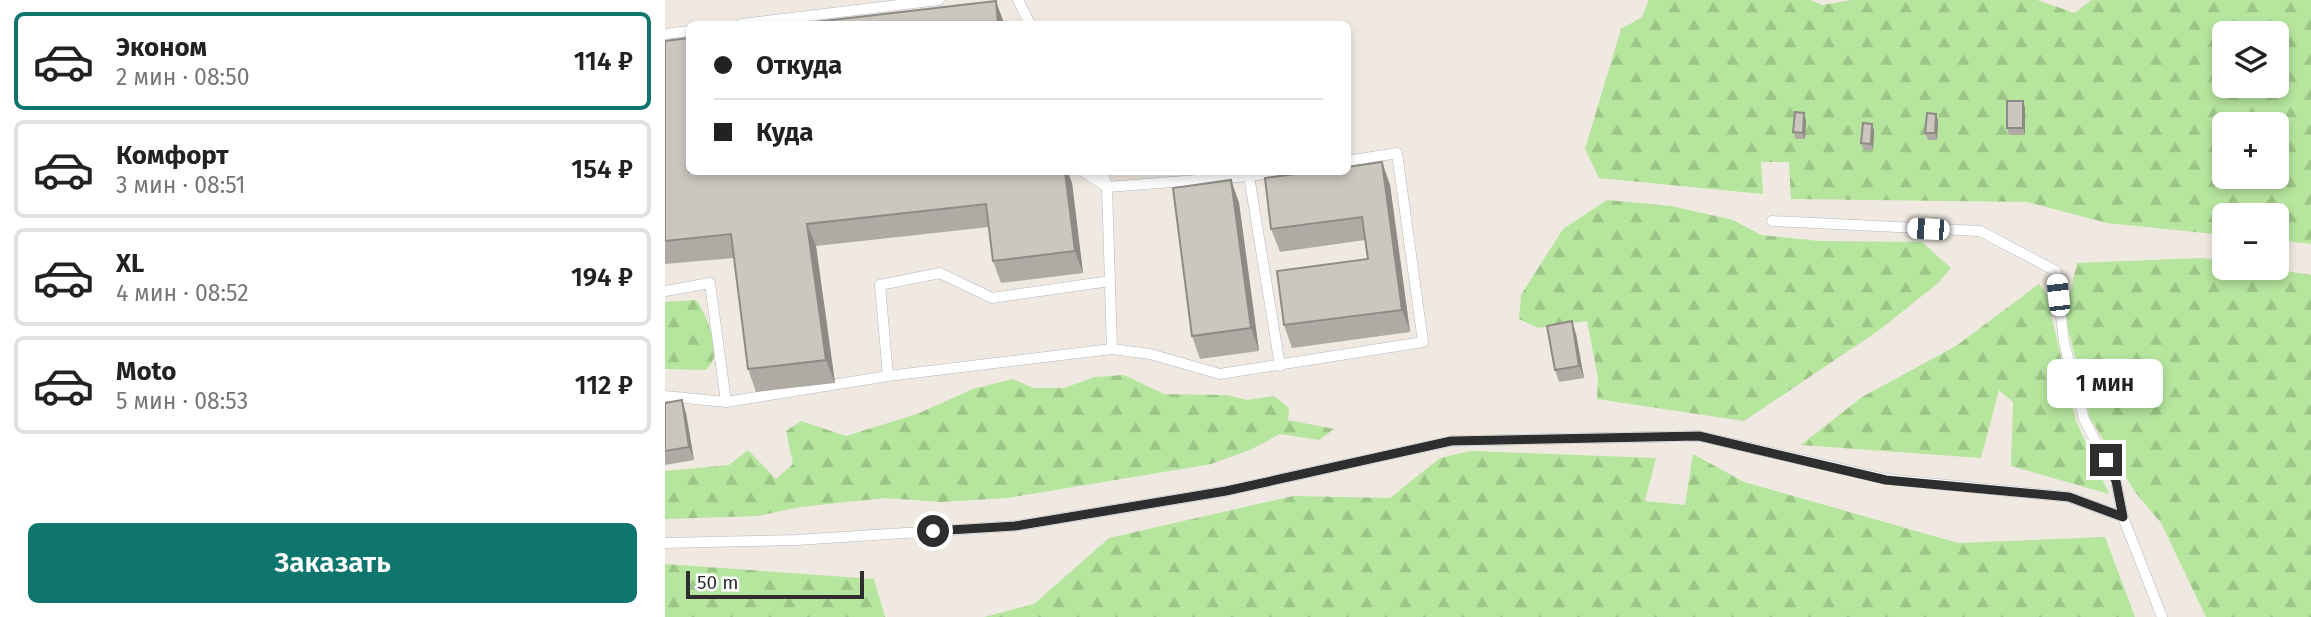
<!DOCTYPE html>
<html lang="ru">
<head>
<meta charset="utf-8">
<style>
  :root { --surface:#fff; --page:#f2f2f2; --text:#222; --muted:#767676; --line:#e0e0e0; --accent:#0f766e }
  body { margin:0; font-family:"Fira Sans",sans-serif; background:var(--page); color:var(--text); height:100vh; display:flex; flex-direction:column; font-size:26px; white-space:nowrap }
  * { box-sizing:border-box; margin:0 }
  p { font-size:23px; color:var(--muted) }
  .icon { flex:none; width:38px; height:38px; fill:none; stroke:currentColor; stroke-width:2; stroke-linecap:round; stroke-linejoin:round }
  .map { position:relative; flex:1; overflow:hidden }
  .details { display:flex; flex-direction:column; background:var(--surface); width:665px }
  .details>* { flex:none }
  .top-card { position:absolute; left:21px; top:21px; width:665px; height:154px; border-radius:10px; box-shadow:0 4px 10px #0003; display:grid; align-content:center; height:154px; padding:0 28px; background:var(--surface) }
  .tools { position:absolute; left:1547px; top:21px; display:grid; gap:14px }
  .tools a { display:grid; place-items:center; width:77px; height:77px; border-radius:10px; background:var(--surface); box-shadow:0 4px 10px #0003; font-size:35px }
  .scale { position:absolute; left:21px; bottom:18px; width:178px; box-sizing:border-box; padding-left:7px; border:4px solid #2e2e2e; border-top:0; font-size:19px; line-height:24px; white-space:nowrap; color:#2e2e2e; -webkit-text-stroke:5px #fff; paint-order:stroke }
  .end { position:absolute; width:32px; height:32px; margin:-16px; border:9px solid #2e2e2e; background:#fff; box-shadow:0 0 0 4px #fff }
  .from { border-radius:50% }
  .bubble { position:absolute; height:49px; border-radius:10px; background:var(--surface); box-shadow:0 4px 10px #0003; font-size:23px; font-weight:600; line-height:49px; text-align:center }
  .car { position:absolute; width:21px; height:42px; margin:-21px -10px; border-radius:9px; box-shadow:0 0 5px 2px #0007; background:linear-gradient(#fff 24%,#345 0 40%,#fff 0 76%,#345 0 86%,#fff 0) }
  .top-card b { display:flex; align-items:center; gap:24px; height:66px; font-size:26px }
  .top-card b+b { border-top:2px solid var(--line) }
  .top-card i { width:18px; height:18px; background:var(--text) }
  ul { padding:12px 0 0; list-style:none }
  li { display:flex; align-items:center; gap:21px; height:98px; margin:0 14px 10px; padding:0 14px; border:4px solid var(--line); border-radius:10px }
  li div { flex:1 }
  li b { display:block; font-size:26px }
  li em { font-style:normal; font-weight:600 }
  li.selected { border-color:var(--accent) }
  li>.icon { width:63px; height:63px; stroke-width:1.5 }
  .action { display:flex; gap:14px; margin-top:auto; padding:14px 28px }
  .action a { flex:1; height:80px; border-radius:10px; background:var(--accent); color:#fff; font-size:28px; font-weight:600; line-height:80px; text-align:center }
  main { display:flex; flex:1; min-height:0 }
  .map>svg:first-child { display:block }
</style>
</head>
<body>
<main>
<section class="details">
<ul>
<li class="selected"><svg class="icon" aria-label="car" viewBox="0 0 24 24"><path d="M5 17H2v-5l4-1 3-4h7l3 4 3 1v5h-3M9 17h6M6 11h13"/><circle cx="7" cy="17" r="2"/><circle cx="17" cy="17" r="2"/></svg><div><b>Эконом</b><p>2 мин · 08:50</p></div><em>114 ₽</em></li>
<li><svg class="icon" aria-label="car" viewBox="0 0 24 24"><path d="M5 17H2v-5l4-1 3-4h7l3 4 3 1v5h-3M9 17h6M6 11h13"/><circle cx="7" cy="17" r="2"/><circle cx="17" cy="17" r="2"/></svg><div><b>Комфорт</b><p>3 мин · 08:51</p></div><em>154 ₽</em></li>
<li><svg class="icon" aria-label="car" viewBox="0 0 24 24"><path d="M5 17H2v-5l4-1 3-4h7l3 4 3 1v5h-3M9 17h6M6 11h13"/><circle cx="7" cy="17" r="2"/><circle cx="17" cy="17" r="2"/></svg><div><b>XL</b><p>4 мин · 08:52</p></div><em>194 ₽</em></li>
<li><svg class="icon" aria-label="car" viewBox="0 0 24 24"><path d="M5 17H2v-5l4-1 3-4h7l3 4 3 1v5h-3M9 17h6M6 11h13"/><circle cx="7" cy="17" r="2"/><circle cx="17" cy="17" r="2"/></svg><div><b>Moto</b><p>5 мин · 08:53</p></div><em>112 ₽</em></li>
</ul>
<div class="action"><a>Заказать</a></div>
</section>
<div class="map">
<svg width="1646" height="617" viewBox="0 0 1646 617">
  <defs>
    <pattern id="forest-firs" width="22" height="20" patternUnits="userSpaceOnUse" patternTransform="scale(1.75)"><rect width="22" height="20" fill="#b6e59e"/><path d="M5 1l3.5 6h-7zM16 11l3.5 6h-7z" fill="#9dc588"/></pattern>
  </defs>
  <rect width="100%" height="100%" fill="#efe9e1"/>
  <path fill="url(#forest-firs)" fill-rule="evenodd" d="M984,0H1146L1157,5L1187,0H1372L1410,13L1426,0H1646V244L1612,240V215H1559V235L1442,223L1362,202L1126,199L1124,162H1096L1098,194L934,178L920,149L956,29L977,17ZM1559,33H1612V86H1559ZM1559,124H1612V177H1559Z
    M942,200L1006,206L1068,220L1096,235L1154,241L1257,242L1286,268L1273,283L1213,331L1079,421L932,399L933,378L922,321L873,328L854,319L856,295L898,229Z
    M1536,258L1559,261V268H1601L1646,275V617H1541L1496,523L1470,492L1425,418L1400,316L1412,263Z
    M1374,284L1381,293L1411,421L1444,494L1346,466L1348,402L1334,390L1316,458L1136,445L1197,397L1291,346Z
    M31,300C41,314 53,343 48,360C46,364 43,367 41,370L0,369V302Z
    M459,375L499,394L561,395L582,400L609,396L624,408L623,420L669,429L654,440L615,434L585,450L546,464L342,498L276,502L220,498L135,507L92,516L0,519V471L64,465L83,450L111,479L128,464L121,431L136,421L181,436L252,414L308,389L348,379L368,388H399L430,377Z
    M806,451L991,458L980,501L1020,505L1028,454L1079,482L1293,543L1440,537L1470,617H319L369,604L444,538L628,496L725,498L775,458Z
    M0,564L209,579L220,617H0Z"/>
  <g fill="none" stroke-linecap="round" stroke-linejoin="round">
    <g stroke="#b4b7c1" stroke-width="11">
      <path id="lane" d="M353,0L365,24
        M76,24L274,0
        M0,34L24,31
        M419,172L442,187L584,176L612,172
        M584,176L615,366
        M1107,221L1315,231L1391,271L1399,342L1419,419L1451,481L1458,517
        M0,291L45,283L61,402
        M447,349L485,354L555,374L758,342L732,153L682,161
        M223,376L215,285L275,273L327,298L445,281
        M0,396L61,402L223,376L447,349L442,187L438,172
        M0,543L131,540L350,526L561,491L786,441L1034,436L1221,479L1404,497L1458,517L1497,617"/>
    </g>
    <use href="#lane" stroke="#fff" stroke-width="10"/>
  </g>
  <path fill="#afaba4" d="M0,41L24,172H403L407,183L418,273L336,283L328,261L324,227L151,246L170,383L91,392L83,369L69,258L0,264Z
    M1358,101L1360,108V135H1344L1342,128Z
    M1141,120L1140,139H1131L1128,132Z
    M1273,120L1272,140H1263L1260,133Z
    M1207,124L1209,131L1208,150H1199L1196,143Z
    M717,162L725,185L745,332L627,348L619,325L703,259L700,240L615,252L606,229Z
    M566,180L574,203L594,351L535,359L527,336Z
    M911,334L919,378L894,382L890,370Z
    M0,403L21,413L29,460L0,465Z"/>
  <path fill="#8e8b86" d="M331,1L339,23V24H333Z
    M1358,101L1360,108V135L1358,128Z
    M1139,113L1141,120L1140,139L1138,133Z
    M1271,114L1273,120L1272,140L1270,133Z
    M1207,124L1209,131L1208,150L1206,144Z
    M717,162L725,185L745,332L737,310Z
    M400,172H403L407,183L418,273L410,251Z
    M566,180L574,203L594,351L586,328Z
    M142,224L151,246L170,383L161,360Z
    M907,321L911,334L919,378L914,366Z
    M17,400L21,413L29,460L24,447Z"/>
  <path fill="#cbc7bf" stroke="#8e8b86" stroke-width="2" d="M331,1L333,24H133Z
    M24,38V172H400L410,251L328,261L321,204L142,224L161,360L83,369L66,234L0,241V41Z
    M1342,101H1358V128H1342Z
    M1130,112L1139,113L1138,133L1128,132Z
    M1262,113L1271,114L1270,133H1260Z
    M1198,123L1207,124L1206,144L1196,143Z
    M717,162L737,310L619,325L612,271L703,259L697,217L606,229L600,178L646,172H682V167Z
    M566,180L586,328L527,336L508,188Z
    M907,321L914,366L890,370L882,326Z
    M17,400L24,447L0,451V403Z"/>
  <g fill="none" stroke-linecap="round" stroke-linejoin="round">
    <path stroke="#2e2e2e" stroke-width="9" d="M268,531L350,526L561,491L786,441L1034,436L1221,480L1404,497L1458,517L1451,481L1441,460"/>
  </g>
</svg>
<div class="tools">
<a><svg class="icon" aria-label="layers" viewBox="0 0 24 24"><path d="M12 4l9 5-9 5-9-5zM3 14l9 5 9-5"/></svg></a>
<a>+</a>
<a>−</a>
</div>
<div class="scale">50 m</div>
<i class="end from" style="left:268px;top:531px"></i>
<i class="end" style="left:1441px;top:460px"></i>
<div class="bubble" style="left:1382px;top:359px;width:116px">1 мин</div>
<i class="car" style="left:1263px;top:229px;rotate:273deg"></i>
<i class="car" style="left:1393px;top:295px;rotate:354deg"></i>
<div class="top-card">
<b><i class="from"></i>Откуда</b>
<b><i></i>Куда</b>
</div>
</div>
</main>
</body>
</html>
